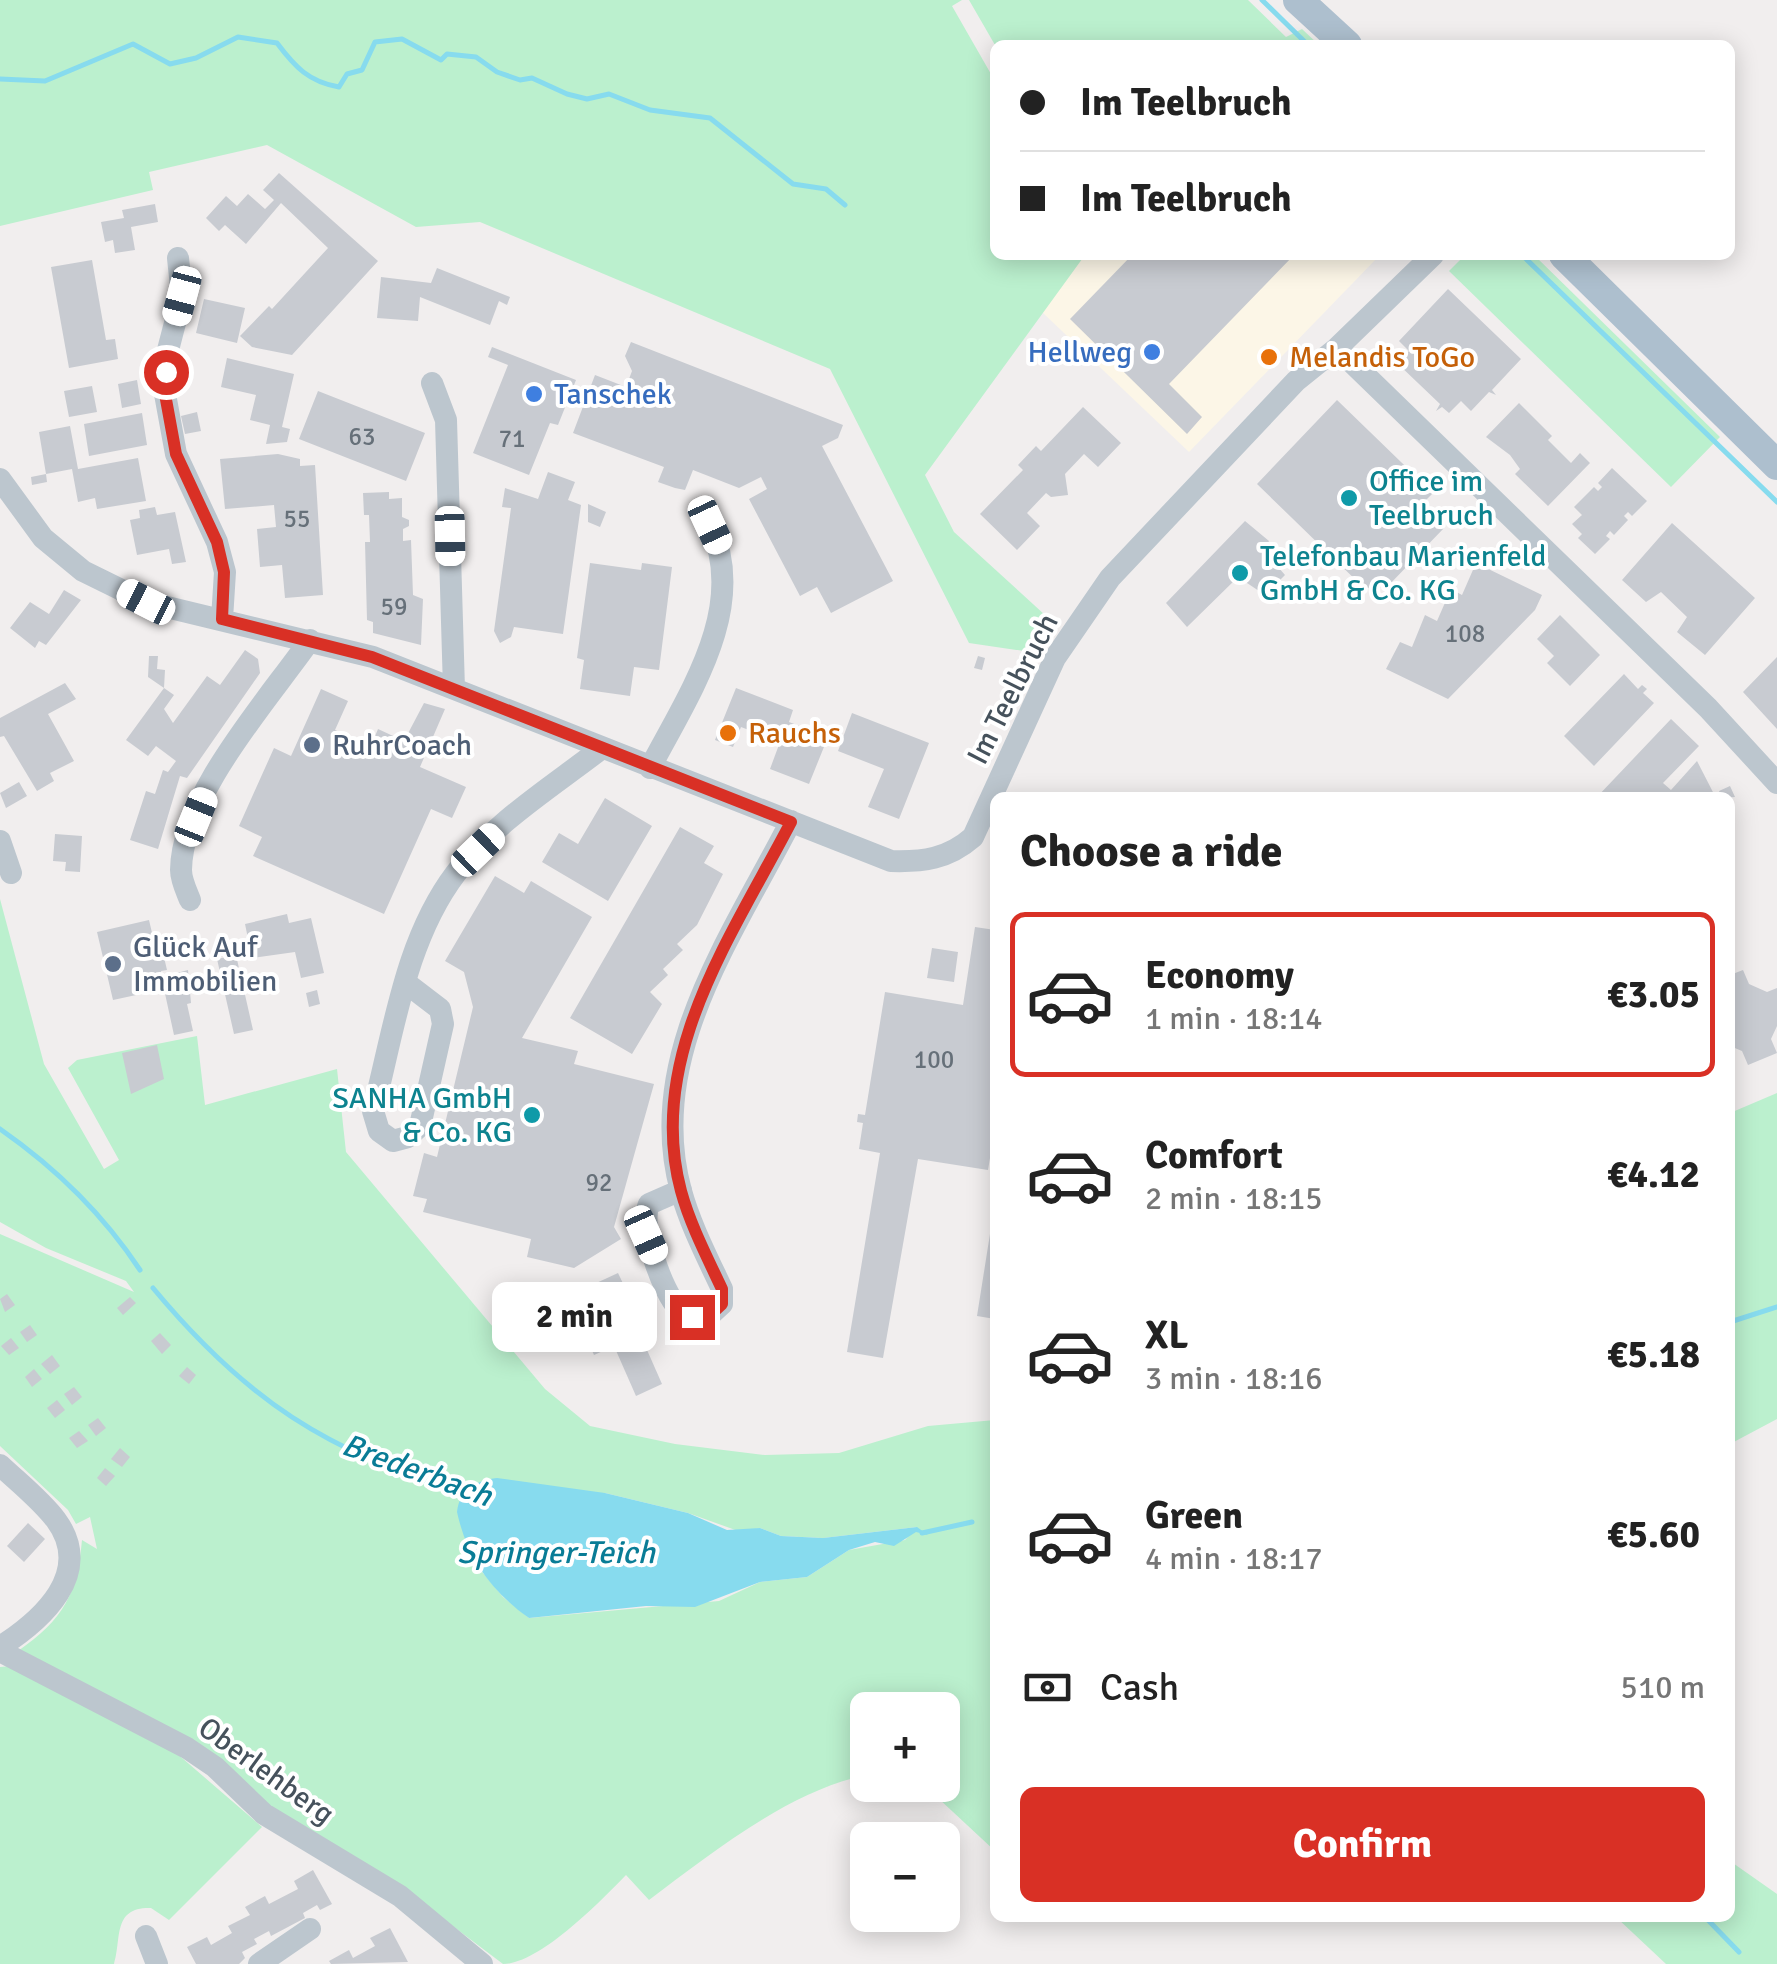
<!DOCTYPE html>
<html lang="en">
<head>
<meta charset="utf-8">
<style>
  :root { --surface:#fff; --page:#f2f2f2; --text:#222; --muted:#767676; --line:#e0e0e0; --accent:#d93025 }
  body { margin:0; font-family:Signika,sans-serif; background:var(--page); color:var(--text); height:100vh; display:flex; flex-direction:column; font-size:38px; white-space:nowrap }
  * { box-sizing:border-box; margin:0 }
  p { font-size:32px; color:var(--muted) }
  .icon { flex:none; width:55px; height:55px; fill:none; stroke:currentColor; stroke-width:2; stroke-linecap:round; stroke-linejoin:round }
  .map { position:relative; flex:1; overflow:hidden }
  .drawer { position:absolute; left:990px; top:792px; width:745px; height:1130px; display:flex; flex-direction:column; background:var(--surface); border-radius:15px; box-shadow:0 5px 25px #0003 }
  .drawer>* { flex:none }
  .top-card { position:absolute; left:990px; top:40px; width:745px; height:220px; border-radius:15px; box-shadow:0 5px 25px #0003; display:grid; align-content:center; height:220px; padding:0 30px; background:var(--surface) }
  .tools { position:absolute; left:850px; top:1692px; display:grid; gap:20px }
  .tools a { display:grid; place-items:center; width:110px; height:110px; border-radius:15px; background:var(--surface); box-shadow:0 5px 25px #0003; font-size:50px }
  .end { position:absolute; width:45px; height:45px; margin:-22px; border:12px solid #d93025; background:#fff; box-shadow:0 0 0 5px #fff }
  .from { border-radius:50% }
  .bubble { position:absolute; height:70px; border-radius:15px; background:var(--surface); box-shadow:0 5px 25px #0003; font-size:32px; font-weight:700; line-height:70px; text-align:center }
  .car { position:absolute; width:30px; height:60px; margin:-30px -15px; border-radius:12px; box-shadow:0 0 8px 2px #0007; background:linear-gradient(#fff 24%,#345 0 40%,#fff 0 76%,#345 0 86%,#fff 0) }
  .top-card b { display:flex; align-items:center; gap:35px; height:95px; font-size:38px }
  .top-card b+b { border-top:2px solid var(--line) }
  .top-card i { width:25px; height:25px; background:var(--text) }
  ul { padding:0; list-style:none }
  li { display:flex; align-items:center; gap:30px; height:165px; margin:0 20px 15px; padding:0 10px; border:5px solid transparent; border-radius:15px }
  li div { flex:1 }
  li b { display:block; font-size:38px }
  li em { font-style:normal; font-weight:700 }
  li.on { border-color:var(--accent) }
  li>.icon { width:90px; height:90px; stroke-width:1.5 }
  h2 { padding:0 30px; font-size:45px; line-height:120px }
  .pay { display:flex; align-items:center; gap:25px; height:110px; padding:0 30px; font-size:38px }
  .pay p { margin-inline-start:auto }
  .action { display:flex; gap:20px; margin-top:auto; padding:20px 30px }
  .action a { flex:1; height:115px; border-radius:15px; background:var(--accent); color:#fff; font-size:40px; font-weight:700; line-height:115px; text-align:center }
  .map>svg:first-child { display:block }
</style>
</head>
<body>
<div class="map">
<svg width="1777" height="1964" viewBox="0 0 1777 1964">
  <rect width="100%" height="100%" fill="#f1eeee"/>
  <path fill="#fcf6e7" d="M1085,255H1380L1189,452L1042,312Z"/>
  <path fill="#bbf0ce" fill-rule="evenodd" d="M0,0H962L952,6L995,81V255H1085L925,475L954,532L1045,615L1024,651L969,643L830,369L480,222L416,227L267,145L149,172L153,190L0,226Z
    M969,0H1248L1286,37L1302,29L1319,45H995Z
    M1465,255H1534L1720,437L1671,487L1449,271Z
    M0,899L44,1064L104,1169L119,1160L68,1068L77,1060L197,1036L205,1105L337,1069L346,1152L545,1389L590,1426L675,1444L765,1455L839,1453L928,1426L995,1420V1851L924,1785H942V1710H868L867,1775C790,1790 710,1854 649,1900L626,1875C600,1902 539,1964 503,1964L401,1887L18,1651C64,1619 77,1594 82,1540L97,1549L90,1517L76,1524L68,1510L0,1446V1234L134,1292L126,1281L46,1248L0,1222ZM605,1493L688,1513L741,1532L760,1528L781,1536L823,1538L917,1527L905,1540L849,1550L807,1577L760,1582L719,1601L529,1618L503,1597L473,1561Z
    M1777,1093V1419L1730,1444V1113Z
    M11,1666L174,1751L262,1827L169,1920L151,1908C112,1907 122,1938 114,1964H0V1667Z
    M1730,1861L1777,1894V1964H1666L1617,1918H1730Z"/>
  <path fill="#87dbee" d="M497,1478L605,1493L688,1513L727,1530L760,1528L781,1536L823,1538L917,1527L928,1535L916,1532L894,1546L875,1542L849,1550L807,1577L760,1582L695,1607L646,1606L529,1618C491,1591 467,1558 457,1512C460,1488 476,1481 497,1478Z"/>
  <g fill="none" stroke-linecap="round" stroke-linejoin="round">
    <path stroke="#87dbee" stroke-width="5" d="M1262,0L1308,45
      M0,79L45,81L133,44L170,64L196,58L238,37L277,43C295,67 309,82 339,87L347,74L362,70L375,42L402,39L441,60L447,54L476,57L497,72L520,80L532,78L567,94L587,99L609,94L650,110L710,118L793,184L826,189L845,205
      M1522,255L1777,502
      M0,1129C56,1168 103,1214 140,1270
      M153,1288C247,1401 326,1451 466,1494
      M1730,1322L1777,1307
      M922,1533L972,1522
      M1706,1918L1739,1952"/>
  </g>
  <path fill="#c8cbd1" d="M279,173L378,261L292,355L252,347L240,336L269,306L272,309L328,248L281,203L246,244L225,225L219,231L206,218L226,196L237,206L248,194L265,209L274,200L263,190Z
    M155,204L158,222L131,227L135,250L115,253L113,240L105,242L101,222L124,218L122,210Z
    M1132,255H1294L1169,384L1202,417L1187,434L1070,319Z
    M92,260L106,340L115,339L118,359L69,368L51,267Z
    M437,268L510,297L507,305L499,301L490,325L420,297L418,321L377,318L381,277L431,283Z
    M1448,289L1521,359L1492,390L1496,395L1489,392L1471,411L1461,401L1449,413L1442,407L1436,411L1440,404L1397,363L1409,351L1399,341Z
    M204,299L245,308L237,343L196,333Z
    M631,342L843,425L838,438L822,446L893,581L831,613L817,587L800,596L749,499L767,489L761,477L739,488L693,470L685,490L675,488L658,482L664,467L573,433L595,375L626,387L632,371L625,356Z
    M492,347L576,380L558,425L550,423L529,475L473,453L508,365L488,357Z
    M227,358L294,374L282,427L290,429L287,442L266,444L270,425L250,420L256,395L221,387Z
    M137,380L141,404L122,408L118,384Z
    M92,386L97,412L69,417L64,391Z
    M318,391L425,433L406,481L299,439Z
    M1337,400L1433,493L1422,504L1445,527L1387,587L1364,588L1257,484Z
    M1519,403L1552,436L1548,440L1571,463L1580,453L1590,463L1548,506L1515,474L1520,469L1510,455L1486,437Z
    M1083,407L1121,443L1098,467L1084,454L1065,474L1068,495L1051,497L1046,493L1027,513L1040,526L1017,550L980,514L1023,470L1018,465L1036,446L1041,451Z
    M197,412L201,431L185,434L181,416Z
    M142,413L147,445L89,456L84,424Z
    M70,426L78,469L138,458L146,501L97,509L95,498L78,502L72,469L46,474L39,432Z
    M278,454L300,459V466L315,465L323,595L285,598L282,565L260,567L257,529L276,527L274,505L225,509L220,459Z
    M1612,468L1647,501L1632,516L1628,512L1624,516L1628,520L1614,535L1610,531L1606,536L1610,539L1595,554L1578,538L1582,534L1572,524L1582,515L1574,507L1594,487L1598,491L1602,487L1598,483Z
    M548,472L575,482L568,500L581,505L563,634L514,627L511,637L500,643L494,631L511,508L502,507L505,488L538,499Z
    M46,474L47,482L32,485L31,477Z
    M389,492V499L402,498V517L409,520V526L403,529V541L411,540L413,595L423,599L421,645L373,633V622L367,620L365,542H370L369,515H364L363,493Z
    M588,504L606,512L600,527L588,522Z
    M155,507L157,515L175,512L186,562L172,564L169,549L137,555L130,520L140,518L139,510Z
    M1245,521L1269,541L1264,551L1285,575L1265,595L1238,577L1187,627L1166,603Z
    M1672,523L1755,598L1705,655L1677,632L1687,617L1661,592L1646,602L1622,580Z
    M590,563L641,570L642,563L672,567L659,670L634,667L630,696L580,689L584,660L577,658Z
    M1476,563L1542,595L1535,610L1448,699L1386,669L1400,642L1412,647L1425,615L1437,621L1451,589L1462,595Z
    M64,590L81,600L46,645L39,641L35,648L10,628L30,602L49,614Z
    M1560,615L1600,655L1570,686L1547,663L1554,656L1537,639Z
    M245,650L258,659L260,673L187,778L180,776L158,849L130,840L146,791L155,794L163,770L168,772L176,761L156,746L148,756L126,740L164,688L148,677L149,656H158L157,669L165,670L164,688L174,695L164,709L173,723L207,676L220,685Z
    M978,656L985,658L982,670L974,668Z
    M1777,657V729L1743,692Z
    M1624,674L1638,689L1642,685L1647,689L1643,693L1654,703L1594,766L1564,736Z
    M65,683L76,699L48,714L74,761L50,773L54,781L37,791L4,736L0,737V718Z
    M736,688L793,710L789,722L828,737L809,784L770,769L780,742L741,727L733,747L715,740Z
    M321,689L348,701L335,730L371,746L378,729L404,741L424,703L445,709L420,767L466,787L452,818L431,809L384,914L253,856L262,837L239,826L274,748L291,756Z
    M852,713L929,743L899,819L868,807L884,769L838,751Z
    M1671,719L1699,746L1663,783L1671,790L1697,761L1716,798H1596Z
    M19,782L27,796L6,808L0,793Z
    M1730,786L1735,797L1721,798L1719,791Z
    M605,798L652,826L608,901L542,862L559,833L578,844Z
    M680,827L714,846L704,863L723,874L697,925L677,944L683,950L663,969L668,975L650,992L662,1004L632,1054L570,1018Z
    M55,834L82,836L80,872L65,871L66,862L53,861Z
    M495,876L524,893L531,881L592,917L522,1038L578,1051L574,1064L654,1084L614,1227L621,1239L574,1268L527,1257L531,1239L423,1212L427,1199L413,1196L424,1153L437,1157L473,1007L464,972L445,961Z
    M287,914L289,923L311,918L324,973L301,978L295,952L252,958L245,924Z
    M149,920L157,954L163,953L167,970L161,971L162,977L188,970L191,1003L187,1004L193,1031L174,1035L164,989L113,1000L97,932Z
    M975,927L995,930V1128L988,1170L918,1159L883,1358L847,1352L880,1153L859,1149L863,1123L857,1122L858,1114L865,1115L885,992L963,1005Z
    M932,948L958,952L954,982L927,978Z
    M236,955L253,1030L234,1034L217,959Z
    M1743,970L1749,984L1767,992L1777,988V1026L1771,1039L1777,1053L1748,1065L1742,1051L1730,1046V975Z
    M317,990L320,1004L309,1007L306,993Z
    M157,1045L164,1079L131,1094L122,1053Z
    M993,1215L995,1216V1319L977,1316Z
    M618,1273L631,1300L628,1308L635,1311L645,1332L640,1334L662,1384L636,1396L614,1346L594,1355L582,1329L610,1316L592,1285Z
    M7,1294L15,1305L5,1312L0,1299Z
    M130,1297L136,1303L123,1315L117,1308Z
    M30,1325L37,1335L27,1342L20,1332Z
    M160,1333L171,1345L162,1354L151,1341Z
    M11,1338L19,1348L9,1355L1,1346Z
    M52,1355L60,1366L50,1374L41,1364Z
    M187,1367L196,1375L189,1384L179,1376Z
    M34,1369L42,1379L32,1387L25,1377Z
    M74,1387L82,1397L72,1405L64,1394Z
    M57,1400L65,1410L55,1418L47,1408Z
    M98,1418L106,1428L96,1436L88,1425Z
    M79,1431L88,1441L77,1448L69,1438Z
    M120,1448L130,1457L122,1467L111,1459Z
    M105,1468L115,1476L106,1486L97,1478Z
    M28,1523L45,1539L24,1562L7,1546Z
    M313,1870L332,1904L320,1910L317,1905L303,1913L305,1918L271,1936L269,1931L254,1939L257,1944L242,1952L245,1958L239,1964H196L187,1947L207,1937L211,1945L232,1933L228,1926L250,1915L245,1907L265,1896L269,1904L298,1889L294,1881Z
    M390,1928L408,1962L331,1964L329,1961L349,1950L353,1958L375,1946L370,1938Z"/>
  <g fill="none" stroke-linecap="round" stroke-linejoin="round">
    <path stroke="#bcc6ce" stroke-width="22" d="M178,258L182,296L168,350L165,394L176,454L217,542L225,572L222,619
      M1337,348L1708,708L1777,783
      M432,383L446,420L454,689
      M0,479L43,538L83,571L146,602L373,657L891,861C923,862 948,859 973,837L1055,658L1110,578L1296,381L1337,348L1433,255
      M650,768C688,695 749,608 710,525
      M0,841L11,873
      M190,900C186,890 181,880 181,870C182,795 268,700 310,640
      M406,983L440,1009L443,1024L420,1126L408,1137L393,1141L379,1131L373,1111C394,1031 405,940 456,873C493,823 553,786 602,748
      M681,1190L649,1204C639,1225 662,1292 679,1309C688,1318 698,1317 709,1316L722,1304V1289C707,1257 690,1224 681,1191C644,1057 733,935 791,821
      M0,1465C18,1482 41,1500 56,1520C95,1573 42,1620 0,1647
      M0,1651L187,1748L215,1767L264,1814L400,1896L482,1964
      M146,1936L157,1964
      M259,1964L310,1929"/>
    <path stroke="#adbfce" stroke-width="30" d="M1298,0L1347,45
      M1564,255L1777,465"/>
  </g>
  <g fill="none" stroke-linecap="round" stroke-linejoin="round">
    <path stroke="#d93025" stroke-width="12" d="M166,372L165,394L176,454L217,542L224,572L222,619L372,657L791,822C733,934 645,1057 681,1191C690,1224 707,1257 722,1289V1304L709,1316L692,1317"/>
  </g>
  <g fill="#3f7fe0" stroke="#fff" stroke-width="4">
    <circle cx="1152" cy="352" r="10"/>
    <circle cx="534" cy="394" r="10"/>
  </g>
  <g fill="#e8710a" stroke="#fff" stroke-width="4">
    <circle cx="1269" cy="357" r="10"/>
    <circle cx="728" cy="733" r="10"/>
  </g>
  <g fill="#0f9aa8" stroke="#fff" stroke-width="4">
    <circle cx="1349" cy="498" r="10"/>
    <circle cx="1240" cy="573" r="10"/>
    <circle cx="532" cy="1115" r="10"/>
  </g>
  <g fill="#5c6f8a" stroke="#fff" stroke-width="4">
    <circle cx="312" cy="745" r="10"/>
    <circle cx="113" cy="964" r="10"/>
  </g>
  <g text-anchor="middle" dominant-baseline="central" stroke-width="8" stroke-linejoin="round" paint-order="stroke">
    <g font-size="25" fill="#667079">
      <text x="362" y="436">63</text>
      <text x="512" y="438">71</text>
      <text x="297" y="518">55</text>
      <text x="394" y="606">59</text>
      <text x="1465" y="633">108</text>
      <text x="934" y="1059">100</text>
      <text x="599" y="1182">92</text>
    </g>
    <g font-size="30" fill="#366cbe" stroke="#fff" text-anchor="end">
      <text x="1132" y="352">Hellweg</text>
      <text x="554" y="394" text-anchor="start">Tanschek</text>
    </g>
    <g font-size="30" fill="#c56008" stroke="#fff" text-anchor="start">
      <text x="1289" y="357">Melandis ToGo</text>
      <text x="748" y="733">Rauchs</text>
    </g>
    <g font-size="30" fill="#0d838f" stroke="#fff" text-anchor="start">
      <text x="1369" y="481">Office im<tspan x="1369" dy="34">Teelbruch</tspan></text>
      <text x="1260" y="556">Telefonbau Marienfeld<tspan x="1260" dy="34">GmbH &amp; Co. KG</tspan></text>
      <text x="512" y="1098" text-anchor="end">SANHA GmbH<tspan x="512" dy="34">&amp; Co. KG</tspan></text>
    </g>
    <g font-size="30" fill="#46525c" stroke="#fff">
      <text transform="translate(1013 689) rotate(-63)">Im Teelbruch</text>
      <text transform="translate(266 1771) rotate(36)">Oberlehberg</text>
    </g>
    <g font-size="30" fill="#4e5e75" stroke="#fff" text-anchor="start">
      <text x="332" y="745">RuhrCoach</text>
      <text x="133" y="947">Glück Auf<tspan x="133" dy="34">Immobilien</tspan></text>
    </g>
    <g font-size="32" font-style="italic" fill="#097c96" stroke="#fff">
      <text transform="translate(417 1470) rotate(20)">Brederbach</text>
      <text x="556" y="1552">Springer-Teich</text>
    </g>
  </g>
</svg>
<div class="tools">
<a>+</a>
<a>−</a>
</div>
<i class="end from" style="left:166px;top:372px"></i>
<i class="end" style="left:692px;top:1317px"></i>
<div class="bubble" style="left:492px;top:1282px;width:165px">2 min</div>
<i class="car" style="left:182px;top:296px;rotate:195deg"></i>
<i class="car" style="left:710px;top:525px;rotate:155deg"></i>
<i class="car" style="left:450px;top:536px;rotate:179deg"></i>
<i class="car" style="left:146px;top:602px;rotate:297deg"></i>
<i class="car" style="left:196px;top:817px;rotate:22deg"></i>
<i class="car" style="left:478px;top:850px;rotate:46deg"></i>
<i class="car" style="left:646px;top:1235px;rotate:156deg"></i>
<div class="top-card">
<b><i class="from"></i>Im Teelbruch</b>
<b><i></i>Im Teelbruch</b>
</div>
<section class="drawer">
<h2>Choose a ride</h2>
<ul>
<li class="on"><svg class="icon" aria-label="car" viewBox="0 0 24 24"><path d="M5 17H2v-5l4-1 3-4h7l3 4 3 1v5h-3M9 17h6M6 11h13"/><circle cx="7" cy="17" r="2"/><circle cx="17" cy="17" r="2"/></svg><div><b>Economy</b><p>1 min · 18:14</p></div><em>€3.05</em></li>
<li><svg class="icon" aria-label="car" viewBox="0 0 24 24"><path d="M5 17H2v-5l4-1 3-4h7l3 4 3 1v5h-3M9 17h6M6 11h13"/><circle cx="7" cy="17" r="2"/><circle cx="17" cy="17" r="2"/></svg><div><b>Comfort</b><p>2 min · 18:15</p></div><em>€4.12</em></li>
<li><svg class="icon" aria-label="car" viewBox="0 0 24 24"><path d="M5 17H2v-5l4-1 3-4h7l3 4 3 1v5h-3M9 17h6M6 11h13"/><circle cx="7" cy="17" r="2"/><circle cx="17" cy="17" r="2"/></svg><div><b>XL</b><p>3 min · 18:16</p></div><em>€5.18</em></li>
<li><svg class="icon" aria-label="car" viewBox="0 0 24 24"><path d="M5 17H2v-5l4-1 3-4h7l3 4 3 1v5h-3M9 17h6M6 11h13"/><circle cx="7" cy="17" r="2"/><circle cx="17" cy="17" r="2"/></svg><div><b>Green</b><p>4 min · 18:17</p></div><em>€5.60</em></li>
</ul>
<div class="pay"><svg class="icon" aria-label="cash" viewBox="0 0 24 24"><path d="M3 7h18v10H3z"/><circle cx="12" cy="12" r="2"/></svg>Cash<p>510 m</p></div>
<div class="action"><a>Confirm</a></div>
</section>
</div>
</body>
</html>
